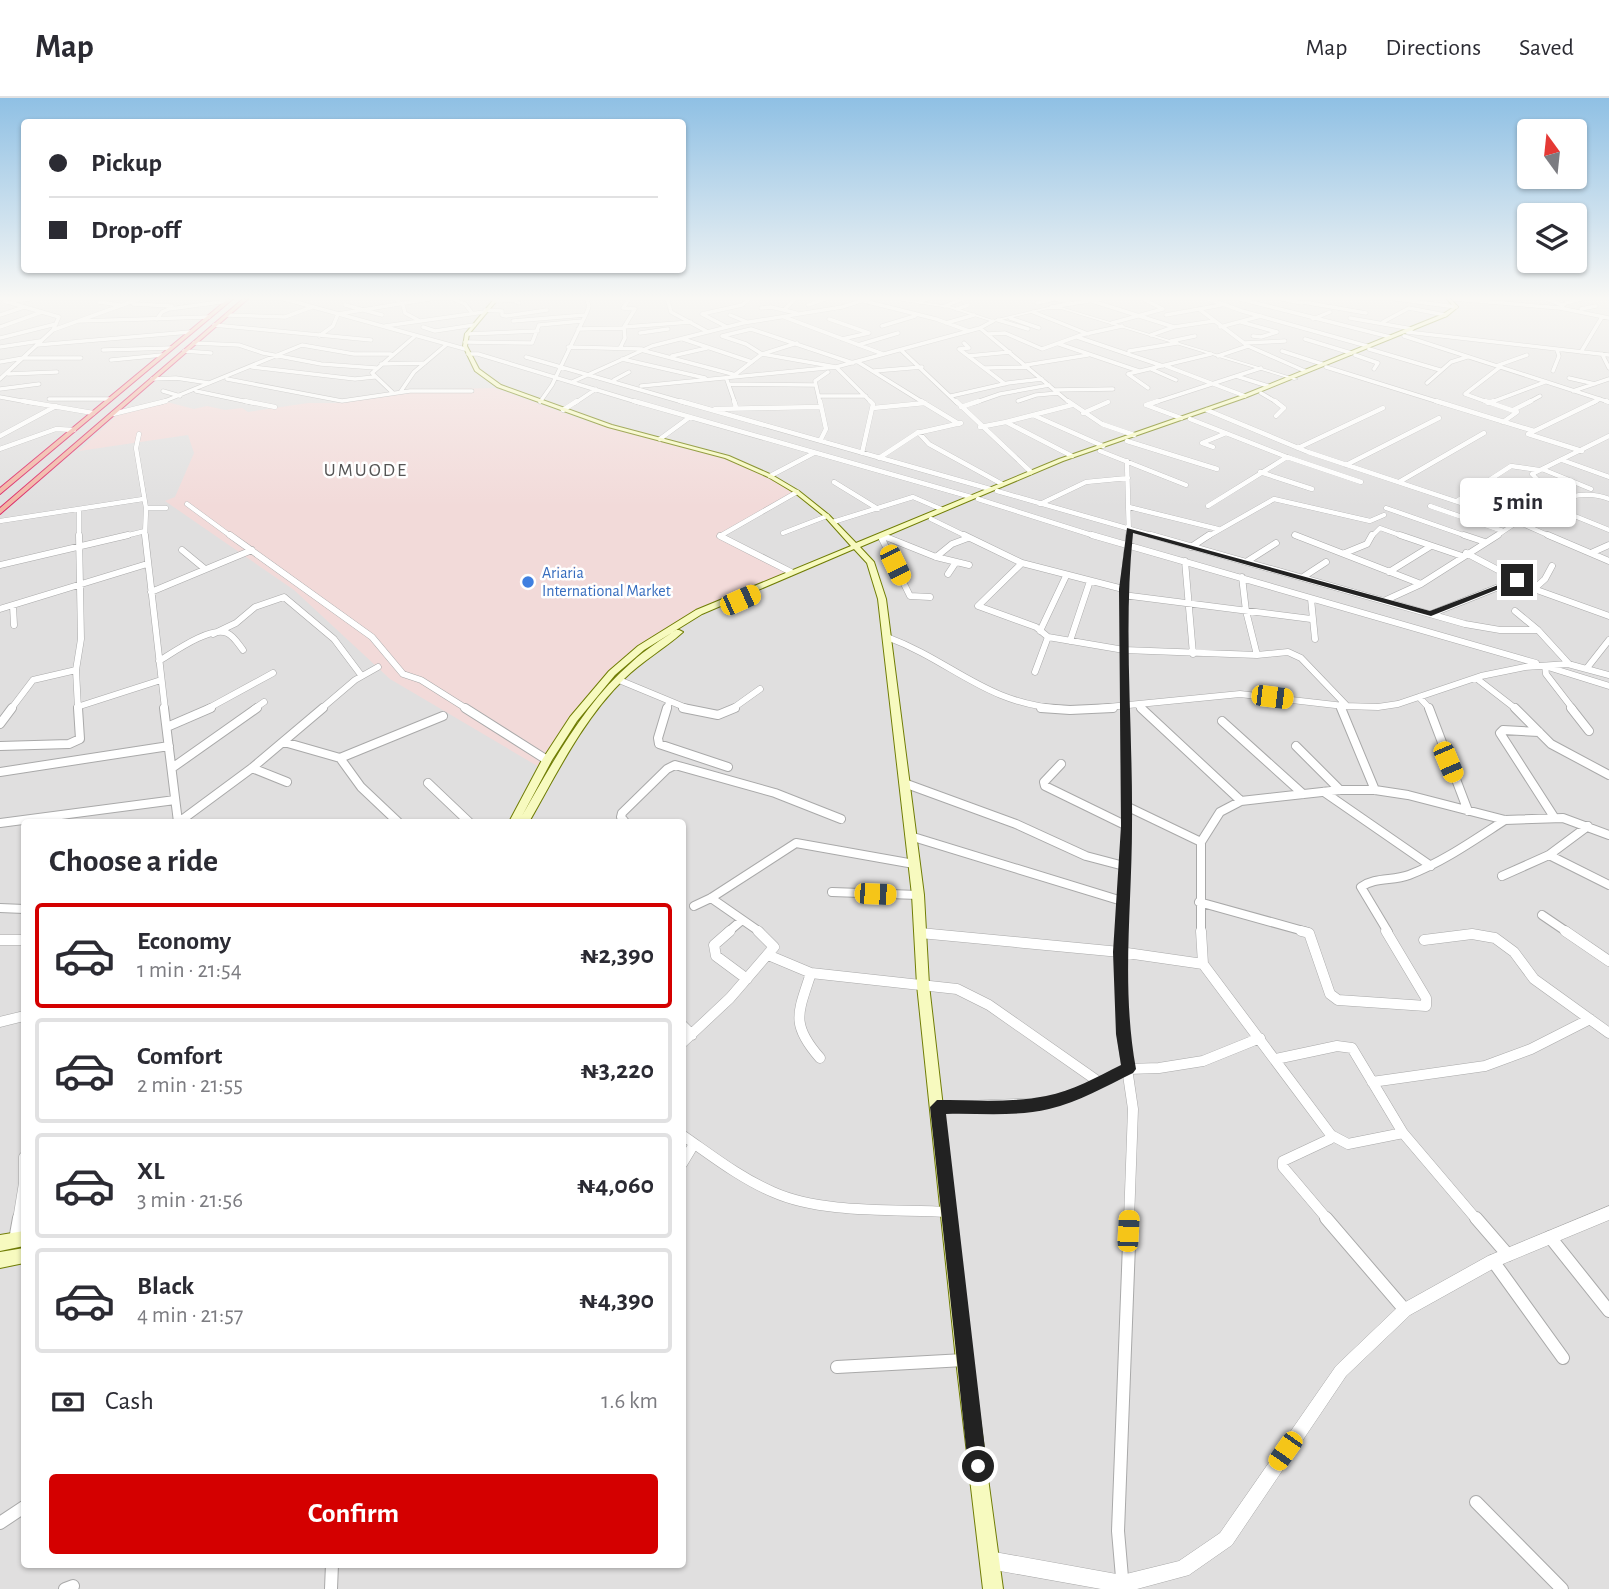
<!DOCTYPE html>
<html lang="en">
<head>
<meta charset="utf-8">
<style>
  :root { --surface:#fff; --page:#f2f2f3; --text:#2b2b33; --muted:#7c7c81; --line:#e1e1e2; --accent:#d40000 }
  body { margin:0; font-family:"Alegreya Sans",sans-serif; background:var(--page); color:var(--text); height:100vh; display:flex; flex-direction:column; font-size:26px; white-space:nowrap }
  * { box-sizing:border-box; margin:0 }
  p { font-size:23px; color:var(--muted) }
  .icon { flex:none; width:38px; height:38px; fill:none; stroke:currentColor; stroke-width:2; stroke-linecap:round; stroke-linejoin:round }
  .map { position:relative; flex:1; overflow:hidden }
  .sheet { position:absolute; left:21px; top:721px; width:665px; height:749px; display:flex; flex-direction:column; background:var(--surface); border-radius:7px; box-shadow:0 2px 5px #0004 }
  .sheet>* { flex:none }
  .top-card { position:absolute; left:21px; top:21px; width:665px; height:154px; border-radius:7px; box-shadow:0 2px 5px #0004; display:grid; align-content:center; height:154px; padding:0 28px; background:var(--surface) }
  .needle { width:46px; rotate:345deg }
  .controls { position:absolute; left:1517px; top:21px; display:grid; gap:14px }
  .controls a { display:grid; place-items:center; width:70px; height:70px; border-radius:7px; background:var(--surface); box-shadow:0 2px 5px #0004; font-size:35px }
  .end { position:absolute; width:32px; height:32px; margin:-16px; border:9px solid #222; background:#fff; box-shadow:0 0 0 4px #fff }
  .from { border-radius:50% }
  .bubble { position:absolute; height:49px; border-radius:7px; background:var(--surface); box-shadow:0 2px 5px #0004; font-size:23px; font-weight:700; line-height:49px; text-align:center }
  .car { position:absolute; width:21px; height:42px; margin:-21px -10px; border-radius:9px; box-shadow:0 0 5px 2px #0007; background:linear-gradient(#f5c518 24%,#345 0 40%,#f5c518 0 76%,#345 0 86%,#f5c518 0) }
  .top-card b { display:flex; align-items:center; gap:24px; height:66px; font-size:26px }
  .top-card b+b { border-top:2px solid var(--line) }
  .top-card i { width:18px; height:18px; background:var(--text) }
  ul { padding:0; list-style:none }
  li { display:flex; align-items:center; gap:21px; height:105px; margin:0 14px 10px; padding:0 14px; border:4px solid var(--line); border-radius:7px }
  li div { flex:1 }
  li b { display:block; font-size:26px }
  li em { font-style:normal; font-weight:700 }
  li.active { border-color:var(--accent) }
  li>.icon { width:63px; height:63px; stroke-width:1.5 }
  h2 { padding:0 28px; font-size:32px; line-height:84px }
  .pay { display:flex; align-items:center; gap:18px; height:77px; padding:0 28px; font-size:26px }
  .pay p { margin-inline-start:auto }
  .cta { display:flex; gap:14px; margin-top:auto; padding:14px 28px }
  .cta a { flex:1; height:80px; border-radius:7px; background:var(--accent); color:#fff; font-size:28px; font-weight:700; line-height:80px; text-align:center }
  header { display:flex; align-items:center; gap:42px; box-sizing:border-box; height:98px; padding:0 35px; background:var(--surface); border-bottom:2px solid var(--line) }
  header strong { font-size:33px }
  nav { display:flex; gap:38px; margin-inline-start:auto; font-size:24px }
  .map>svg:first-child { display:block }
</style>
</head>
<body>
<header>
<strong>Map</strong>
<nav><a>Map</a><a>Directions</a><a>Saved</a></nav>
</header>
<div class="map">
<svg width="1609" height="1491" viewBox="0 0 1609 1491">
  <rect width="100%" height="100%" fill="#f2efe9"/>
  <path fill="#e0dfdf" fill-rule="evenodd" d="M0,200H1609V1491H0ZM24,724H682V1466H24Z"/>
  <path fill="#f2dad9" d="M495,290L592,325L719,357L758,372L794,395L716,439L790,476L679,527L623,562L539,669L390,581L294,492L165,403L175,399L194,355L188,337L79,353L118,316L167,304L194,311L207,308L225,312L242,310L248,314L308,305H335L411,292Z"/>
  <g fill="none" stroke-linecap="round" stroke-linejoin="round">
    <g stroke="#a9a9a9" stroke-width="4.5">
      <path id="minor-far5" d="M281,200L465,251
        M395,200L403,207L405,215L418,222
        M451,200L465,206L472,215
        M667,200L671,214L708,234
        M1051,200L1069,204
        M1206,200L1242,213L1367,248
        M1236,200L1390,239
        M1277,200L1302,205
        M1388,200L1456,209
        M1544,200L1562,207
        M1454,201L1560,210L1609,220
        M1089,202L1174,229
        M13,203L38,200
        M494,203L513,202L519,205
        M864,203L936,221L969,233
        M99,204L120,207
        M920,204L929,200
        M1303,204L1366,215
        M1037,205L1054,201
        M133,206L172,208
        M345,207L382,217
        M808,207L828,200
        M945,208L965,200
        M1051,209L1107,200
        M623,210L630,200
        M761,210L771,209L796,215
        M1560,210L1566,205L1584,200
        M785,211L796,200
        M957,211L968,207
        M1199,211L1248,248L1305,273
        M1581,211L1596,208
        M485,212L502,213V217L506,218L547,212
        M1033,214L1088,236
        M0,217L24,209
        M227,217L285,219L312,209
        M730,217L747,224
        M1166,217L1221,207
        M784,219L883,256
        M1010,220L1039,230
        M1350,220L1412,231
        M157,221L162,214L169,211L228,203
        M829,221L869,235L842,241
        M1313,221L1330,214
        M998,222L1028,231
        M79,223L209,219
        M513,223L585,217
        M1241,224L1277,234
        M1383,224L1409,210L1445,217
        M946,225L974,217
        M1112,225L1163,211L1141,200
        M214,227L371,242
        M385,228L484,214
        M882,228L915,218
        M0,229L42,214
        M423,229L435,233L474,227
        M624,229L691,224
        M727,229L702,216L742,207L750,200
        M1220,229L1261,218
        M980,230L1070,305
        M578,231L624,230
        M53,232L142,200
        M1407,234L1609,257
        M640,235L668,231
        M467,236L538,233
        M988,236L1005,235L1042,251L1081,237L1122,228
        M1151,237L1174,229L1214,223
        M319,238L333,228L338,216L435,200
        M722,238L746,246L762,256L836,269L872,305
        M722,238L751,231L853,265
        M1253,238L1261,239L1277,234
        M1404,238L1609,304
        M1077,239L1163,268
        M0,240L56,226
        M683,241L752,264
        M1305,241L1351,255
        M1171,243L1195,238
        M465,244L532,245L539,227L582,223
        M194,245L239,247L263,255L321,266L376,270
        M1244,245L1285,243
        M1059,246L1139,273
        M37,247L190,234
        M858,247L898,235
        M0,249L40,243
        M568,249L642,251
        M620,250L625,240L624,229L635,211L623,210
        M959,251L1005,286
        M959,251L969,250L964,245
        M1369,251L1440,272
        M103,252L171,250
        M641,252L736,277
        M901,252L957,305
        M184,253L211,255
        M1129,253L1177,245
        M1282,253L1322,266
        M1581,254L1602,219
        M468,256H478L640,305
        M1602,256L1609,270
        M1355,257L1378,265L1374,271
        M672,258L707,250
        M968,258L1010,254
        M1218,258L1248,248
        M526,259L686,305
        M622,261L705,280
        M111,262L162,257
        M0,264L23,260H81
        M858,264L924,305
        M381,266L425,265
        M1026,267L1088,257
        M1499,267L1527,257
        M1166,268L1245,298
        M252,269L355,281L374,279
        M1326,269L1442,305
        M985,270L1028,269
        M1151,271L1176,282
        M874,273L922,269
        M1553,273L1559,258L1557,252
        M8,276L57,274
        M1236,278L1268,288
        M732,279L762,256L797,245
        M1569,280L1595,286
        M0,281L53,232L59,219L4,203
        M152,281L176,280L209,285
        M227,281L342,303L410,293H472
        M614,282L629,274
        M727,282L735,305
        M572,284L652,248L743,225L842,209L870,200
        M1427,285L1451,264L1467,259
        M729,286L815,287
        M641,288L836,269L980,230L993,223
        M1148,290L1128,276L1211,256
        M0,291L39,286
        M1054,292L1113,291
        M163,293L180,298
        M196,293L253,305
        M401,293L414,274L446,247
        M1573,293L1609,281
        M392,294L372,275L414,239
        M1261,295L1278,305
        M820,298H866
        M951,298L1008,285L1042,281
        M0,299L33,305
        M49,301H110
        M1018,303L1036,297L1058,295
        M540,304L552,287L587,214L589,208L586,200
        M160,305L302,247L354,256H391
        M575,305L596,291
        M820,305L815,283L828,274
        M974,305L1000,296L1049,287
        M1153,305L1261,270
        M1489,305L1545,284
        M1490,305L1465,296L1500,269
        M1527,305L1540,298
        M1593,305L1600,301"/>
    </g>
    <g stroke="#a9a9a9" stroke-width="5">
      <path id="minor-far4" d="M23,303L93,315
        M245,303L275,309
        M634,303L971,399
        M680,303L990,391
        M734,303L736,309
        M820,303L826,331L820,343
        M921,303L959,326
        M956,303L1031,374
        M1068,303L1102,326L1134,337
        M1275,303L1284,310L1276,318
        M1436,303L1534,333
        M1485,303L1517,314L1503,324
        M1606,303L1609,304
        M1488,305L1494,303
        M1072,307L1006,324L1072,358
        M1146,307L1158,303
        M1146,307L1181,320
        M961,309L979,303
        M873,310L925,305
        M715,311L821,309
        M563,312L577,303
        M1207,312L1308,354L1518,424L1552,439
        M1513,312L1531,303
        M1083,315L1108,304
        M113,316L166,303
        M1033,317L1103,348
        M1190,321L1287,359L1361,384
        M980,329L1006,324
        M918,334L929,346L1002,386
        M139,336L136,350L146,410H166
        M0,338L56,308
        M660,341L690,319
        M1127,343L1217,371
        M1213,349L1202,345L1224,336
        M1298,350L1383,310
        M0,351L56,331L74,332
        M1100,353L1186,387
        M1582,353L1528,336L1596,303
        M862,355L873,306L870,303
        M879,360L917,335L961,325
        M1562,362L1609,379
        M1127,363L1129,439
        M1346,367L1439,320
        M1542,371L1591,391
        M1260,374L1312,391
        M770,378L814,355
        M834,384L878,411
        M1399,384L1484,335
        M997,393L1158,439
        M1569,397L1540,384L1532,376L1609,338
        M978,401L1098,439
        M1457,403L1511,368L1539,372
        M187,406L232,439
        M1040,406L1086,384L1128,380
        M1208,408L1287,359
        M1430,408L1503,433
        M1550,408L1609,432
        M1129,409L1218,431
        M1386,410L1469,439
        M79,412V439
        M931,421L968,439
        M0,423L143,401
        M833,424L913,399L941,411
        M783,435L827,418
        M1295,437L1299,439
        M720,438L797,394
        M121,439L145,433
        M145,439L146,410
        M1207,439L1274,401L1370,423L1384,417
        M1371,439L1380,430L1405,439
        M1495,439C1528,417 1569,385 1609,401"/>
    </g>
    <g stroke="#a9a9a9" stroke-width="7">
      <path id="minor-far3" d="M145,437L165,611
        M230,437L372,539L403,576L421,582L467,611
        M964,437L1022,465L1123,491
        M1092,437L1536,565
        M1151,437L1465,526L1500,532H1538
        M1295,437L1421,486
        M1400,437L1462,458
        M1464,437L1485,444
        M1548,437L1609,463
        M720,438L791,474
        M886,439L936,459L969,467
        M882,441L910,498L930,499
        M1191,449L1209,437
        M182,452L205,471
        M1345,455L1367,446L1372,437
        M1466,455L1534,491L1609,518
        M1591,455L1609,447
        M936,459L952,446L968,440
        M1185,463L1193,556
        M1246,464L1276,445
        M1022,465L978,508L1036,529L1048,539L1124,552L1257,557L1288,554L1301,560L1347,608
        M0,467L128,437
        M1389,474L1431,448
        M948,476L956,464
        M1242,479L1246,513L1257,557
        M1303,479L1326,464
        M1534,491L1545,481L1552,468
        M151,494L252,452
        M1123,497L1311,521
        M1311,501L1315,541
        M1386,502L1421,486L1498,437
        M13,508L14,527
        M0,511L147,466
        M1515,513L1538,532L1569,566
        M1431,516L1516,482
        M1040,533L1066,478
        M213,536L236,525L255,509L284,499L334,541L361,577
        M887,539C954,564 985,606 1063,611
        M1070,543L1090,483
        M159,563C174,554 210,528 227,535C234,538 239,547 243,552
        M1545,568L1546,576L1573,611
        M1548,569L1609,588
        M1587,570L1609,542
        M1035,574L1048,539
        M1476,580L1516,611
        M619,582L689,611
        M1419,599L1430,611
        M1139,608L1143,611
        M1340,608L1341,611
        M77,609L161,582
        M11,611L33,582L76,572
        M78,611L76,572L81,541L79,437
        M207,611L273,575
        M254,611L264,604
        M321,611L355,582L378,569
        M667,611L669,604
        M732,611L760,591
        M1088,611L1240,596L1344,608L1378,609L1398,606L1481,578L1525,569L1568,566L1609,577
        M1125,611L1123,491L1129,437"/>
    </g>
    <g stroke="#a9a9a9" stroke-width="10">
      <path id="minor-far2" d="M164,610L178,724
        M465,610L547,662
        M667,610L658,640L659,646L728,669
        M683,610L718,617L735,610
        M1041,610L1070,612L1113,610
        M1141,610L1241,703
        M1341,610L1375,692
        M1429,610L1468,713
        M1515,610L1551,646L1609,677
        M1571,610L1589,633
        M1222,623L1303,696
        M0,626L12,610
        M167,629L211,610
        M1539,634L1503,632L1500,635L1554,719
        M284,644L340,660L361,689L398,724
        M0,648L69,646L80,641L78,610
        M1296,648L1340,692
        M340,660L443,618
        M1061,666L1044,684L1045,688L1127,728
        M172,670L257,610
        M252,670L287,684
        M0,674L169,648
        M428,685L469,724
        M904,685L1016,726L1086,758L1124,768
        M1324,694L1431,768
        M1126,708L1201,744
        M179,724L252,670L323,610
        M625,724L621,719L622,715L667,671L675,667L775,695L841,721
        M0,725L175,702
        M910,738L1122,803
        M1549,757L1609,787
        M1502,778L1549,757L1588,728
        M832,794L918,797
        M711,800L760,834
        M1199,804L1307,834
        M694,808L711,800L796,745L914,766
        M0,810L24,811
        M1542,817L1567,834
        M728,834L742,822
        M1121,834L1127,728L1125,610
        M1201,834V744L1220,714L1241,703L1340,692H1375L1408,697L1505,722L1563,720L1609,737
        M1388,834L1361,789C1375,779 1393,783 1409,777C1443,764 1474,742 1505,722"/>
    </g>
    <g stroke="#a9a9a9" stroke-width="11">
      <path id="minor-far1" d="M730,833L714,847L716,858L747,881
        M1121,833L1122,936L1133,1011L1129,1122
        M1201,833L1203,866L1331,1037L1348,1046L1403,1035
        M1301,833L1309,835L1330,896L1338,902L1426,908V900L1386,833
        M1565,833L1609,863
        M920,835L1120,854L1203,866
        M0,842H24
        M1424,842L1472,836L1495,840L1514,854L1534,881L1609,935
        M768,857L811,875L957,891L989,907L1099,984
        M811,875C798,915 790,926 820,960
        M0,924L24,918
        M682,927L692,937
        M682,945L730,900L774,849L758,833
        M1276,961L1337,948L1352,950L1403,1035L1477,1122
        M1372,984L1485,968L1531,951L1590,921
        M937,1009L1046,1005L1071,998L1128,971L1159,970L1203,963L1260,940
        M682,1037C711,1057 740,1080 773,1094C822,1116 894,1111 948,1114
        M682,1066L694,1046
        M18,1122L24,1085V1059
        M1328,1122L1283,1069V1063L1330,1041L1331,1037"/>
    </g>
    <g stroke="#a9a9a9" stroke-width="14">
      <path id="minor" d="M1326,1120L1405,1212
        M1476,1120L1508,1157
        M1550,1139L1609,1213
        M15,1142L19,1120
        M1493,1163L1563,1260
        M837,1269L964,1262
        M1476,1404L1562,1491
        M0,1425L24,1409
        M65,1491L73,1488
        M331,1491L332,1466
        M1123,1491L1118,1433L1130,1120"/>
    </g>
    <g stroke="#a9a9a9" stroke-width="1">
      <path id="tertiary" d="M883,200H892L950,208L993,222L1048,209H1061L1298,281L1294,282L1061,211H1048L993,224L949,210Z
        M1609,1108V1122L1498,1168L1410,1217L1346,1278L1232,1447L1189,1477L1137,1491H1101L989,1471L983,1468L980,1462L983,1456L989,1453L1122,1477L1179,1463L1220,1435L1336,1268L1400,1207L1488,1158Z"/>
    </g>
    <g stroke="#707d05" stroke-width="2">
      <path id="secondary" d="M495,200H499L469,236L467,248L479,271L501,287L612,327L729,358L772,377L799,393L829,417L856,445L1059,361L1243,297L1443,216L1454,209L1446,200H1450L1458,209L1447,218L1247,299L1063,363L860,449L874,464L886,501L924,797L929,887L972,1262L1003,1491H983L956,1262L917,887L912,797L878,501L867,465L854,451L702,516L644,552L615,577L577,623L552,662L522,718C553,664 584,605 632,564C645,552 661,542 676,532H679L683,534C664,551 642,563 624,581C583,621 557,675 529,724H509L542,662L570,619L609,573L638,548L696,512L851,448L825,419L795,395L768,379L725,360L608,329L497,289L475,273L463,248L465,236Z
        M24,1133V1148L0,1153V1137Z
        M24,1150V1165L0,1170V1154Z"/>
    </g>
    <g stroke="#dc2a67" stroke-width="2">
      <path id="trunk" d="M229,200H234L0,396V390Z
        M244,200H249L0,416V410Z"/>
    </g>
    <use href="#minor-far5" stroke="#fff" stroke-width="3.5"/>
    <use href="#minor-far4" stroke="#fff" stroke-width="4.5"/>
    <use href="#minor-far3" stroke="#fff" stroke-width="6"/>
    <use href="#minor-far2" stroke="#fff" stroke-width="8"/>
    <use href="#minor-far1" stroke="#fff" stroke-width="10"/>
    <use href="#minor" stroke="#fff" stroke-width="12"/>
    <use href="#tertiary" fill="#fff" fill-rule="evenodd"/>
    <use href="#secondary" fill="#f7fabf" fill-rule="evenodd"/>
    <use href="#trunk" fill="#f2b4a3" fill-rule="evenodd"/>
  </g>
  <linearGradient id="sky" x2="0" y2="1"><stop stop-color="#8fc0e4"/><stop offset="0.49" stop-color="#f9f8f5"/><stop offset="1" stop-color="#f9f8f5" stop-opacity="0"/></linearGradient>
  <rect width="1609" height="409" fill="url(#sky)"/>
  <path fill="#222" d="M1127,430L1430,513L1514,481L1521,482L1431,518L1133,435C1123,532 1133,629 1132,727C1132,809 1121,889 1136,971L1133,975C1106,988 1079,1004 1049,1011C1016,1019 979,1015 946,1016L987,1368L985,1375L978,1378L971,1375L968,1368L930,1009L937,1002C973,1002 1011,1005 1046,998C1072,993 1097,979 1121,967L1116,936L1113,854L1121,728L1119,491Z"/>
  <circle fill="#3f7fe0" stroke="#fff" stroke-width="2.5" cx="528" cy="484" r="7"/>
  <g text-anchor="middle" dominant-baseline="central" stroke-width="5" stroke-linejoin="round" paint-order="stroke">
    <g font-size="16" fill="#366cbe" stroke="#fff" text-anchor="start">
      <text x="542" y="475">Ariaria<tspan x="542" dy="18">International Market</tspan></text>
    </g>
    <g font-size="19" letter-spacing="2" fill="#555" stroke="#fff">
      <text x="366" y="372">UMUODE</text>
    </g>
  </g>
</svg>
<div class="controls">
<a><svg class="needle" viewBox="-14 -14 28 28"><path d="M0-13l5 13h-10z" fill="#e53935"/><path d="M0 13l5-13h-10z" fill="#7c7c81"/></svg></a>
<a><svg class="icon" aria-label="layers" viewBox="0 0 24 24"><path d="M12 4l9 5-9 5-9-5zM3 14l9 5 9-5"/></svg></a>
</div>
<i class="end from" style="left:978px;top:1368px"></i>
<i class="end" style="left:1517px;top:482px"></i>
<div class="bubble" style="left:1460px;top:380px;width:116px">5 min</div>
<i class="car" style="left:895px;top:467px;rotate:154deg"></i>
<i class="car" style="left:740px;top:502px;rotate:66deg"></i>
<i class="car" style="left:1272px;top:599px;rotate:97deg"></i>
<i class="car" style="left:1448px;top:664px;rotate:157deg"></i>
<i class="car" style="left:875px;top:796px;rotate:92deg"></i>
<i class="car" style="left:1128px;top:1133px;rotate:3deg"></i>
<i class="car" style="left:1285px;top:1353px;rotate:215deg"></i>
<div class="top-card">
<b><i class="from"></i>Pickup</b>
<b><i></i>Drop-off</b>
</div>
<section class="sheet">
<h2>Choose a ride</h2>
<ul>
<li class="active"><svg class="icon" aria-label="car" viewBox="0 0 24 24"><path d="M5 17H2v-5l4-1 3-4h7l3 4 3 1v5h-3M9 17h6M6 11h13"/><circle cx="7" cy="17" r="2"/><circle cx="17" cy="17" r="2"/></svg><div><b>Economy</b><p>1 min · 21:54</p></div><em>₦2,390</em></li>
<li><svg class="icon" aria-label="car" viewBox="0 0 24 24"><path d="M5 17H2v-5l4-1 3-4h7l3 4 3 1v5h-3M9 17h6M6 11h13"/><circle cx="7" cy="17" r="2"/><circle cx="17" cy="17" r="2"/></svg><div><b>Comfort</b><p>2 min · 21:55</p></div><em>₦3,220</em></li>
<li><svg class="icon" aria-label="car" viewBox="0 0 24 24"><path d="M5 17H2v-5l4-1 3-4h7l3 4 3 1v5h-3M9 17h6M6 11h13"/><circle cx="7" cy="17" r="2"/><circle cx="17" cy="17" r="2"/></svg><div><b>XL</b><p>3 min · 21:56</p></div><em>₦4,060</em></li>
<li><svg class="icon" aria-label="car" viewBox="0 0 24 24"><path d="M5 17H2v-5l4-1 3-4h7l3 4 3 1v5h-3M9 17h6M6 11h13"/><circle cx="7" cy="17" r="2"/><circle cx="17" cy="17" r="2"/></svg><div><b>Black</b><p>4 min · 21:57</p></div><em>₦4,390</em></li>
</ul>
<div class="pay"><svg class="icon" aria-label="cash" viewBox="0 0 24 24"><path d="M3 7h18v10H3z"/><circle cx="12" cy="12" r="2"/></svg>Cash<p>1.6 km</p></div>
<div class="cta"><a>Confirm</a></div>
</section>
</div>
</body>
</html>
